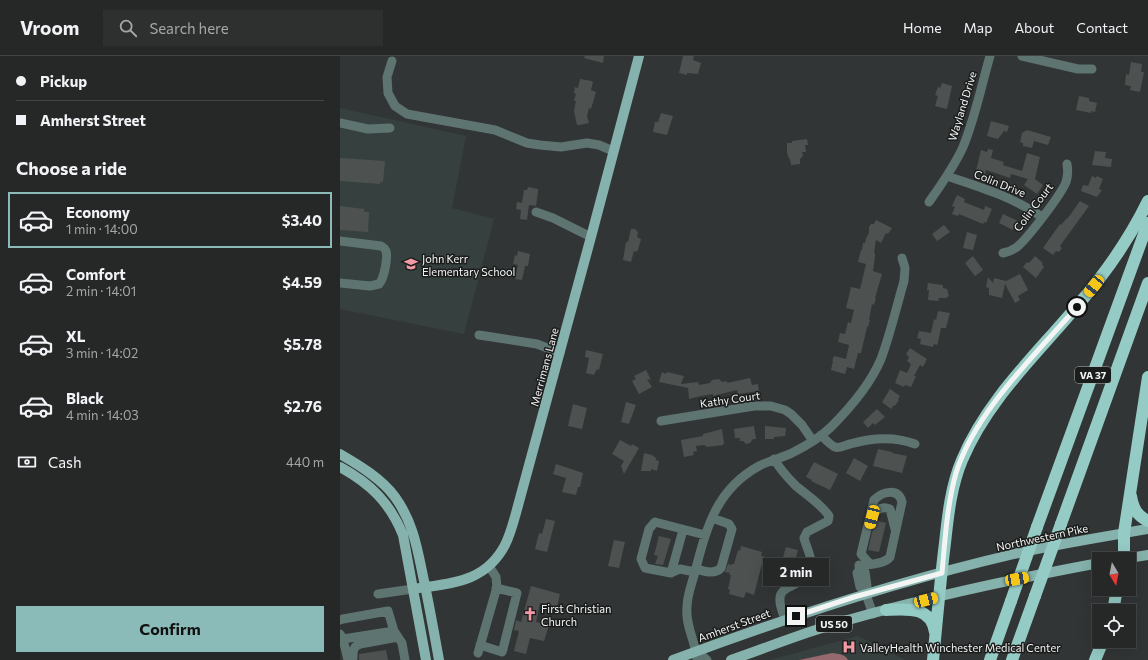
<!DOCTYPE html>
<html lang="en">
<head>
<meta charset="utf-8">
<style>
  :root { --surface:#262828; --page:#2e3030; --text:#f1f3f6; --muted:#a4a6a8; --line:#424445; --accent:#8bbbb9 }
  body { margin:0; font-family:Commissioner,sans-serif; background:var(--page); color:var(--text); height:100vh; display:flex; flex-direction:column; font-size:15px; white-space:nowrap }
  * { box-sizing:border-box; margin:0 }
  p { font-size:13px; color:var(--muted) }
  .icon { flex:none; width:22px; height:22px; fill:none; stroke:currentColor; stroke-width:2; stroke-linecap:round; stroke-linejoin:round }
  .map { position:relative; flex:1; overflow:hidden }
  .panel { display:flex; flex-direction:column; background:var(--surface); width:340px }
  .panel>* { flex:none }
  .hud { display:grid; align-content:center; height:88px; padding:0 16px; background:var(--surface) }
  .needle { width:26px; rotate:170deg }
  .fabs { position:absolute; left:752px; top:496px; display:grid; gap:8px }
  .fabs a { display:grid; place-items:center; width:44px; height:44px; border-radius:0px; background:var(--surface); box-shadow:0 4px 16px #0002,0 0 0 1px var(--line); font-size:20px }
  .end { position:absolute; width:18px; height:18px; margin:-9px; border:5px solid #f3f5f4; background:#111; box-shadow:0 0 0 2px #111 }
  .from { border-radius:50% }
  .bubble { position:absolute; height:28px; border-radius:0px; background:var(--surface); box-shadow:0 4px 16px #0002,0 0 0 1px var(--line); font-size:13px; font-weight:700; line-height:28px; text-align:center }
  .car { position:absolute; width:12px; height:24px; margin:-12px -6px; border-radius:5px; box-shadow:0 0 3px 1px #0007; background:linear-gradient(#f5c518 24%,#345 0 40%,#f5c518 0 76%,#345 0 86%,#f5c518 0) }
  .hud b { display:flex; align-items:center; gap:14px; height:38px; font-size:15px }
  .hud b+b { border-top:1px solid var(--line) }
  .hud i { width:10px; height:10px; background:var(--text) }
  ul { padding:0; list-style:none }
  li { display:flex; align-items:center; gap:12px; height:56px; margin:0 8px 6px; padding:0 8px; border:2px solid transparent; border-radius:0px }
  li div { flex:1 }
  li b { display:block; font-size:15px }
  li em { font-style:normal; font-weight:700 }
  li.selected { border-color:var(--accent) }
  li>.icon { width:36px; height:36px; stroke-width:1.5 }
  h2 { padding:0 16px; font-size:18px; line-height:48px }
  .pay { display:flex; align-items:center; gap:10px; height:44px; padding:0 16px; font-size:15px }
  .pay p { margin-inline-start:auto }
  .action { display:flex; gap:8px; margin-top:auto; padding:8px 16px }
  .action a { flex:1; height:46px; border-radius:0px; background:var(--accent); color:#111; font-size:16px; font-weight:700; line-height:46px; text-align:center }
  header { display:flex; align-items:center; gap:24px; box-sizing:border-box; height:56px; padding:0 20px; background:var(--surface); border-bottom:1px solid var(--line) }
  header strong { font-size:19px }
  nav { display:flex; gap:22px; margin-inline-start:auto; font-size:14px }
  .search { width:280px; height:36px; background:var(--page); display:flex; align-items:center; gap:10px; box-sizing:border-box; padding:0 14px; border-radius:0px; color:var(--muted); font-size:15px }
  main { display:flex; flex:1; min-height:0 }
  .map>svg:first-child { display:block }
</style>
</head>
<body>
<header>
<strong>Vroom</strong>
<div class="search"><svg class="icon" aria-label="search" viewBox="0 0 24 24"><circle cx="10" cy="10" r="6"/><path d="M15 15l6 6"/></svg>Search here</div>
<nav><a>Home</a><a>Map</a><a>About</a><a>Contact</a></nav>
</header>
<main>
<section class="panel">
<div class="hud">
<b><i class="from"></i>Pickup</b>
<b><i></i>Amherst Street</b>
</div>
<h2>Choose a ride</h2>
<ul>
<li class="selected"><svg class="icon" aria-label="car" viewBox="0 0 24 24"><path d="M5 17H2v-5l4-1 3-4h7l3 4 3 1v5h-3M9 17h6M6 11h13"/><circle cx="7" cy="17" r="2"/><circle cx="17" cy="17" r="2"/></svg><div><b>Economy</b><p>1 min · 14:00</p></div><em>$3.40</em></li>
<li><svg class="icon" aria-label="car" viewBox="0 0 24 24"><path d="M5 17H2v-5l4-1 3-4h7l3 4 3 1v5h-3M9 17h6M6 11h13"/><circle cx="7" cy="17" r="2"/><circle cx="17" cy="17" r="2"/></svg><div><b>Comfort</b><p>2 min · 14:01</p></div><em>$4.59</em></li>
<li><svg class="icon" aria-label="car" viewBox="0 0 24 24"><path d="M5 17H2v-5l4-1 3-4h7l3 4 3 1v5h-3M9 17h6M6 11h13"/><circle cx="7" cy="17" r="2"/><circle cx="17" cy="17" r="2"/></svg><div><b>XL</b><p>3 min · 14:02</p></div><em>$5.78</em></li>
<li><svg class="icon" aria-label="car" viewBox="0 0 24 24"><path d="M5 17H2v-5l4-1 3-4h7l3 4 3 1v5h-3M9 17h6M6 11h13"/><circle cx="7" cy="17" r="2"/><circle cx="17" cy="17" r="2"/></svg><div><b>Black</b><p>4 min · 14:03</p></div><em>$2.76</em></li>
</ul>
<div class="pay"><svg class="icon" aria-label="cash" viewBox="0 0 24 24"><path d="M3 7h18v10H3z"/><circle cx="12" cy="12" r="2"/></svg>Cash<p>440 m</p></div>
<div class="action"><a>Confirm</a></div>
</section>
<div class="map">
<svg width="808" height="604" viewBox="0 0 808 604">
  <rect width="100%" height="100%" fill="#323535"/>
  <path fill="#36413f" d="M0,52L126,80L112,152L154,163L124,278L0,253Z
    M518,580L565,604H430Z"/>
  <path fill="#95696e" d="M492,597C499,598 505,598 508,604H459Z"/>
  <path fill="#4d5150" d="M245,0H264L263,7L244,2Z
    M343,0H354L353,4L361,7L358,18L347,17V19L339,17Z
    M791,6L802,8L801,16H804L800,36L790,34L791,30L785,29L786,18L789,19Z
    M240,23L252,25V26H253L251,34L256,36L251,53L249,52L247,60L249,67L240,69H237L234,55L236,45H234L236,38L234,37L235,31L238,32Z
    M602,27L612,30L607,53L595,50L598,40L595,39L598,31L600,32Z
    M739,40L749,42V45L757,47L755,56L751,55V57L736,54Z
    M321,57L333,60L327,79L313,76L315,66H318Z
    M651,65L669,70L667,76L664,75L658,83L647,80Z
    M687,74L711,81L708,89L694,85L692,92L683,90V87L680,86L682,77Z
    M467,83L468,89H465L466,96H462L463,100L460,103V108L451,109L450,103H449L447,97V87H452V85Z
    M648,93L653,94L651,102L664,106L663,109L682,115L687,97L700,101L695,123L703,129L697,138L684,129L688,123L671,118L670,122L646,114L645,118L636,115L641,94L647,96Z
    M755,95L766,96L765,102L772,103L771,111L752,109Z
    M0,102L45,105L43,126H40V128L0,125Z
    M752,120L756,122L757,120L763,123L759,133L762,134L757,141L741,135L743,129L748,130Z
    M188,131L198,133V136L196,150L189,149L187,164L180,163L181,154L176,153L177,146L182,147L184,134H187Z
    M617,139L625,143L624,146L644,154L645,150L652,153L646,167L644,166L643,168L619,158L618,160L612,158L615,151L612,150Z
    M740,145L749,150L720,190L722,192L719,196L716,195L713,199L703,192L720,168L721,169L727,162H728Z
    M0,150L24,153V156H29L28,176L0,174Z
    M663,158L678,165L673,174L659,167Z
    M536,164L552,172L548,178L546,177L541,187L536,184L534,197H535V201L533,215L542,218L535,242H536L534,249L532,248L529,264H530L528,271H527L521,297H518L514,313L507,311L505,318L491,314L493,305H492L494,300L506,303L509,289L498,286L500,277L505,278L508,266L511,267L514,254L506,252L511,231L520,233L526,208L518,206L521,194H522L523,187H525L526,182L529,177V171L531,168H534Z
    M604,169L610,176L597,185L592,178Z
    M291,173H295L298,176L297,181L301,183L298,194L296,196L294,195L291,206L283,204L286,186H288Z
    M627,176L637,179L633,194L623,192Z
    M178,195L190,198L188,210H185L182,224L175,223L178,209L173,208L175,199L177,200Z
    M633,200L643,214L635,220L625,207Z
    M695,200L703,207L702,208L704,211L696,222L683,211L687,206L689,207Z
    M680,218L688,234L678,240L680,244L675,247L665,228L662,242L649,239V232L646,231L648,221L653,227L654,222L666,225Z
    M588,227L603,229V232L607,233L609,240L606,242H599L598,245L588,244L589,234H587Z
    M598,255L610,257L606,272H601L598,286L597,289L594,288L593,291L580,288L581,283L577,282L579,275L591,277L594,263L596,264Z
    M570,292L587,303L583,311L580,309L574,320H576L571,331L565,329L564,331L555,327L560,314L567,317L571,308L567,305L569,301L566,298Z
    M246,294L263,298L259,314L257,313L254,319L246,317L249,302L245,301Z
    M306,314L311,324L307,323L312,331L299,338L292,325L296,323L294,320Z
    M322,316L326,318L327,316L344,320L341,328L358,326L359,329L370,327L372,324L379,323L382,326L387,325V327L410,322L412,329L418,328L419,335L398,338L397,334L373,340V338L361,340L349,343L348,332L319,326Z
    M550,333L560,340L558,343L559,344L555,350L554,349L551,353L542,346Z
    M286,346L296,349L289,368L281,366Z
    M233,348L247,352L242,373L228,370Z
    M537,353L545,361L535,369L533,367L528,372L523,366Z
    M414,370L416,383H413L410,387L406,388L403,385H400V382H395L394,373Z
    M425,370L446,372L445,380L434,381V383H425Z
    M382,373L384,387L383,389L367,391L364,389L356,390L357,395L353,396L354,399L344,401L341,384L363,380V378Z
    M280,384L291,390L292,388L299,392L284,418L281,410L284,405L272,398Z
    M538,393L552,396V397L567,400L562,417L533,410Z
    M304,397L312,399L316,402V404L319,405L317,415L311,413V415H301Z
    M514,402L528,410L520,425L506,417Z
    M474,406L498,418L490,434L471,425L472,424L466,421Z
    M216,408L243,417L240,431H238L236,439L222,436L226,422L213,418Z
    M206,463L215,465L207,496L195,493L199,477L202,478Z
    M538,465L546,467L539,496L528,494L534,468Z
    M319,480L331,483L323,509L315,508L318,500L314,499Z
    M274,484L285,486L279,512L268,510Z
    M401,490L422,496L421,500H424L414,539L406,536L404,542L389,538L390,534L388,533L391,519H389L390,517L385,516L388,508L392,509V508H394L398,494L400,495Z
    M446,491L458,494L455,505L460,507L462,508L461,510L463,511L462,516L459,519L439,515Z
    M191,530L220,538L217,551L200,547L196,566L209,569L204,585L190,582L186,598L174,595L179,575L174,574L176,564L181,566Z
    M46,594L48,604H19V598Z"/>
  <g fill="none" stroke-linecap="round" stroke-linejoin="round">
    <path stroke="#5e7471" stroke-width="9" d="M682,0L738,13H752
      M52,5L47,21L48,37L55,50L67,58L155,74L187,87L200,89L221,91L247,87L259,89L273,95
      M0,67L28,73L50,72
      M607,120C640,131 673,141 702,161
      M589,146C601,129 614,111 623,91C635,62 641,31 650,0
      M196,156L213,162L251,181
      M0,185L41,190C44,192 45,192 46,195C48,202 44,223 39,228L30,230L0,227
      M663,197C668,196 673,194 677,191C687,183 721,139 726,126C728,120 728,114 727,108
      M139,279L197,288L220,297
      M321,365L414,350H431L445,354L451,358L462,369L473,385
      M481,379C485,383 490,389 495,391C500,393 505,389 510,388C531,382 554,380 575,388
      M434,403C440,413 448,422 456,430C467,439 481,448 489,460L488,465L467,476L464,482C466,490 471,499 471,507C471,531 440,527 440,542C439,549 443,557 445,563
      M532,463C534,455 541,449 550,453L555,473
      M519,509L520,513L525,516L527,530L524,533
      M519,510C529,508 544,509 550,501L562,446C558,431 542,436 534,444L521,498L530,508
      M356,513C364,515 374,519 381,512L392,473L389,468L372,462
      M520,513L517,517L520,531L524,533L533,558
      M355,516L340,513L331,517L305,512L301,503L309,473L315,466L365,479
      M331,517L343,474
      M38,538L73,533
      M0,564L3,563L48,555L54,575L62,587L65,604
      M0,578L3,583L8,604
      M3,583L54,575
      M140,589L162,596L163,593L177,537L156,532
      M357,595L367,604
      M138,597L157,531L156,521L149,510
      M13,602C13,594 13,591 20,588L58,581
      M357,604C356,586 345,570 347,551C347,538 353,525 356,512C367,470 377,433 419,410C429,405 440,402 450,398C464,391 480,382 491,371C510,352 530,329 541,303C550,279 557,249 564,225L565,212L562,202"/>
    <path stroke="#85b2ac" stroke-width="10" d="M0,398C19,409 42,423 55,441C73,466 77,491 83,520C89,548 94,576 99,604
      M0,411C31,428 50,447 63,479L86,604
      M783,503L808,499
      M73,533C111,527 145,527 165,489C170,479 173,468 176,457L251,181L299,0
      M333,604C445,562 558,525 674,498C718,488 763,481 808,473
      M391,604C423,593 455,580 488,570C577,543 668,524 759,507"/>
    <path stroke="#94cbc4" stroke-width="12" d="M791,440C793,452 797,460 808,465
      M721,468L808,227
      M697,471L808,167
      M784,503V477L808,321
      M546,554C567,553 591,550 595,576
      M773,555L777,533
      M593,604C597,565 600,526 605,487C608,459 611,430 622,404C647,344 696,299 737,250C765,218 789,184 808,145
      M650,604L671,545
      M672,604L695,540
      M755,604L763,585"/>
    <path stroke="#94cbc4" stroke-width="12" d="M695,540L721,468
      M671,545L697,471"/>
  </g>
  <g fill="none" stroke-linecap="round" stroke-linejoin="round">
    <path stroke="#f3f5f4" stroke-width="5" d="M456,560L514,541L602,517C605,484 607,449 616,417C635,356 695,299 737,251"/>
  </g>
  <defs>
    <g id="school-bare" transform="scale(1.08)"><path d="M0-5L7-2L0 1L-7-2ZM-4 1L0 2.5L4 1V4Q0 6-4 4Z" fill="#f49aa6" stroke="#1b1c1c" stroke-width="2.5" paint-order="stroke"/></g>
    <g id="church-bare" transform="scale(1.08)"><path d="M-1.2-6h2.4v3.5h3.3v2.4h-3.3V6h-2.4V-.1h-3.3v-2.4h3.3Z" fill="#f49aa6" stroke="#1b1c1c" stroke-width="2.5" paint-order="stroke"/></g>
    <g id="hospital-bare" transform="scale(1.08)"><path d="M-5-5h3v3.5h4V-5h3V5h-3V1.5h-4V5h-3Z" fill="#f49aa6" stroke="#1b1c1c" stroke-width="2.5" paint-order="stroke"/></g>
  </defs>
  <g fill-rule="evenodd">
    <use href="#school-bare" x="71" y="208"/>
    <use href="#church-bare" x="190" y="558"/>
    <use href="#hospital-bare" x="509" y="591"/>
  </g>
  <g text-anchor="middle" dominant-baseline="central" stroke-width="3" stroke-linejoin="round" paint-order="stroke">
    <g fill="#1b1c1c" stroke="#b2b4b3" stroke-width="1">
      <rect x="735" y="311" width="36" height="16" rx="3"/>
      <rect x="476" y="560" width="36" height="16" rx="3"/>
    </g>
    <g font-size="10" font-weight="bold" fill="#f3f5f4">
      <text x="753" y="319">VA 37</text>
      <text x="494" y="568">US 50</text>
    </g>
    <g font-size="11" fill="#f3f5f4" stroke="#1b1c1c">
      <text transform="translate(622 50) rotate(-73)">Wayland Drive</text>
      <text transform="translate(660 127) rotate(22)">Colin Drive</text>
      <text transform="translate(693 151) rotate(-53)">Colin Court</text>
      <text transform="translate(204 311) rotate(-75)">Merrimans Lane</text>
      <text transform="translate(390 343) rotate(-8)">Kathy Court</text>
      <text transform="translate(702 481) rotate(-12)">Northwestern Pike</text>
      <text transform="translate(394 569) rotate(-20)">Amherst Street</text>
    </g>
    <g font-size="11" fill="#f3f5f4" stroke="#1b1c1c" text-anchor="start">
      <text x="82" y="202">John Kerr<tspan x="82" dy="13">Elementary School</tspan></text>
      <text x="201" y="552">First Christian<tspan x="201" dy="13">Church</tspan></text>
      <text x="520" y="591">ValleyHealth Winchester Medical Center</text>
    </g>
  </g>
</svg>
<div class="fabs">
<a><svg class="needle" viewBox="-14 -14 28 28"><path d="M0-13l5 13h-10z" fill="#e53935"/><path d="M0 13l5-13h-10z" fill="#a4a6a8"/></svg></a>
<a><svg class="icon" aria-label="locate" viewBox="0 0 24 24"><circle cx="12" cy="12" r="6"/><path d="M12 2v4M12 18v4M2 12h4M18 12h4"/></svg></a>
</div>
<i class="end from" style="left:737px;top:251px"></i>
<i class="end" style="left:456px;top:560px"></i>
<div class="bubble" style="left:423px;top:502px;width:66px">2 min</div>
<i class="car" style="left:754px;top:230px;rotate:219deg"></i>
<i class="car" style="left:532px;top:461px;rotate:194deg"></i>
<i class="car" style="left:677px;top:523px;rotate:80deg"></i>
<i class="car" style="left:586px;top:544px;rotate:75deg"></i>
</div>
</main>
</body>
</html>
